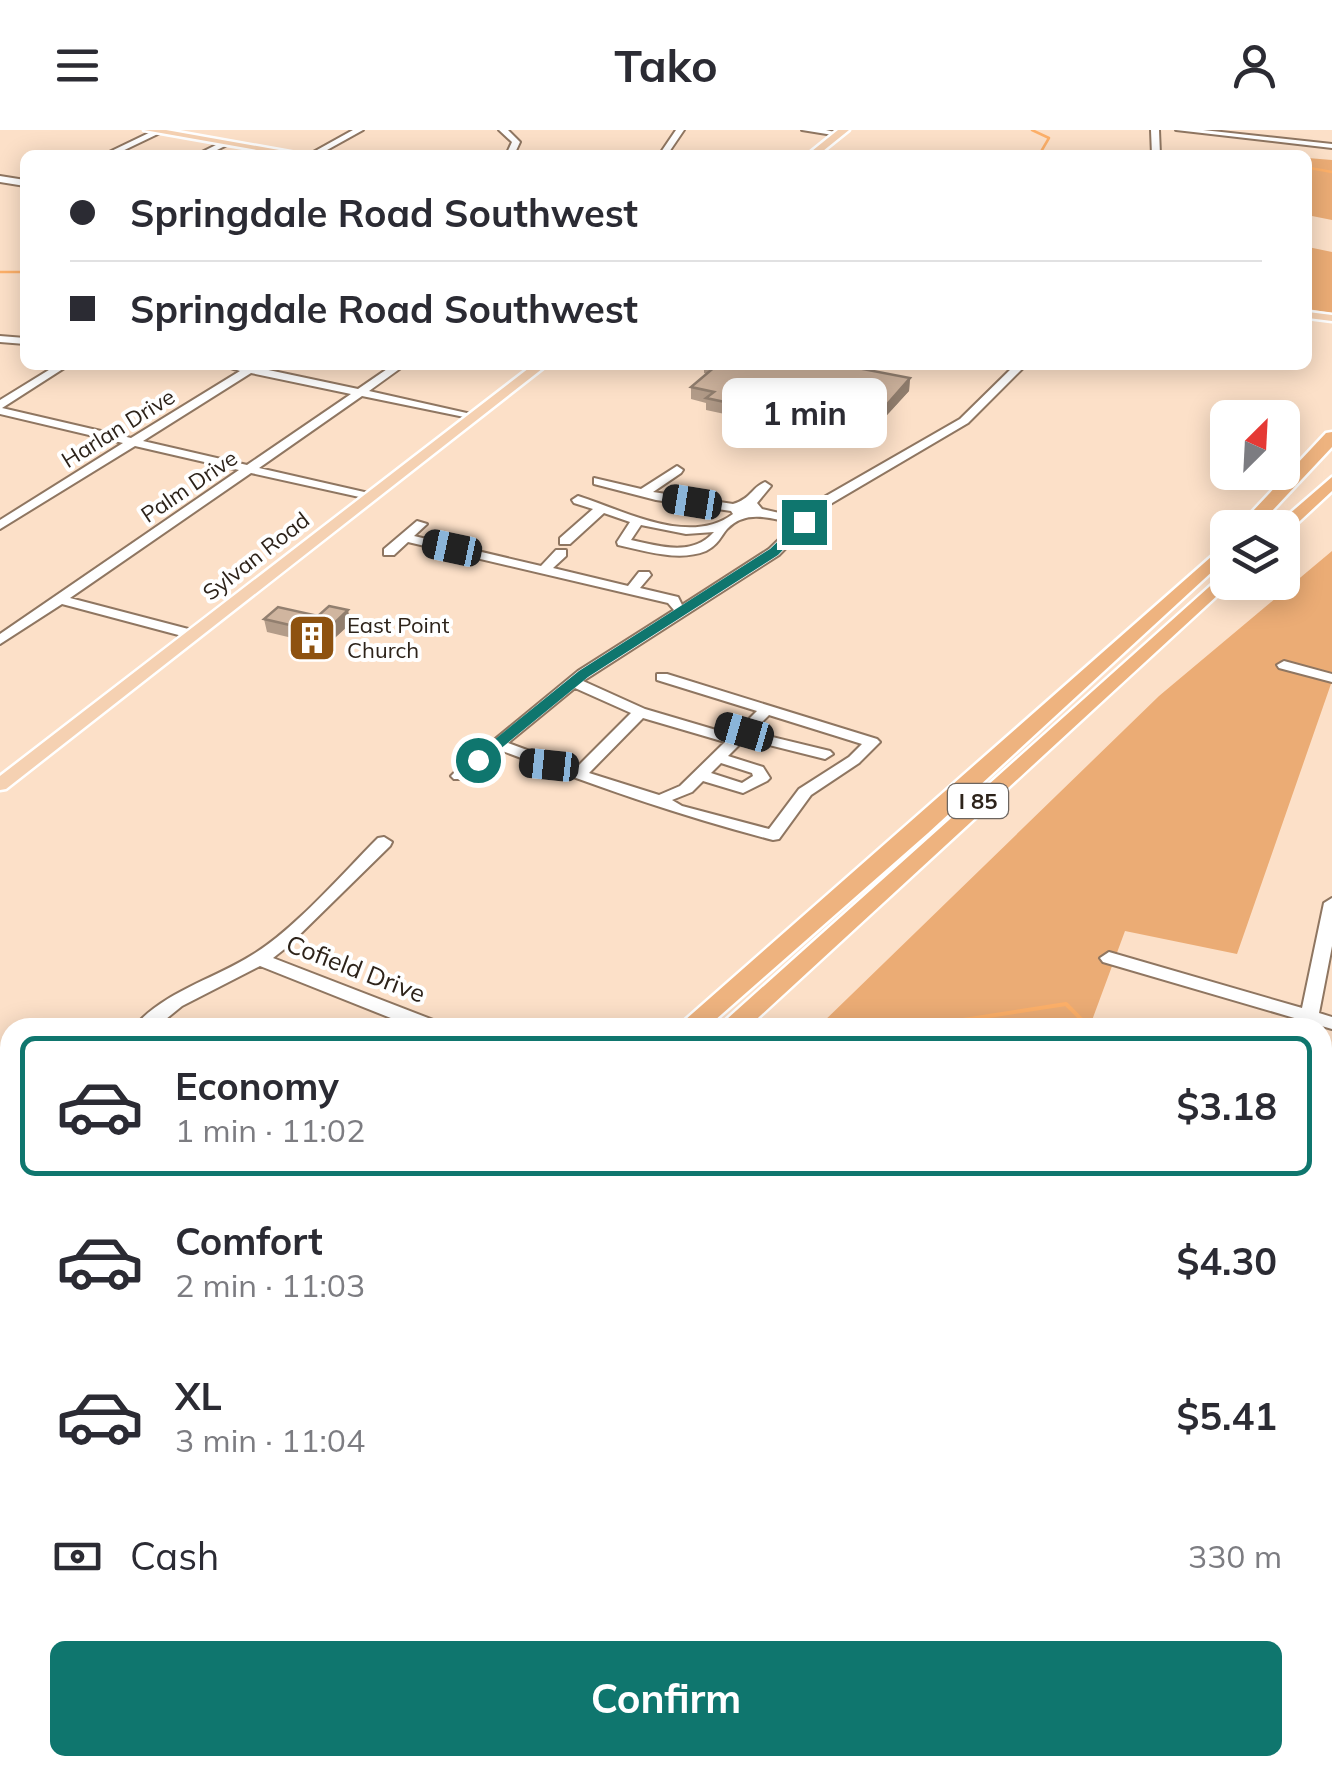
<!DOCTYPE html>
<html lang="en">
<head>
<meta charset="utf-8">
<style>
  :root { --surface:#fff; --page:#f7f7f7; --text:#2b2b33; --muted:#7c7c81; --line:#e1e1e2; --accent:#0f766e }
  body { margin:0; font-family:Mulish,sans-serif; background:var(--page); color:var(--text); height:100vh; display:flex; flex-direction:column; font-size:38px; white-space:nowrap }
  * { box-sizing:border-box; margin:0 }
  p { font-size:32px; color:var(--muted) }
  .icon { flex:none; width:55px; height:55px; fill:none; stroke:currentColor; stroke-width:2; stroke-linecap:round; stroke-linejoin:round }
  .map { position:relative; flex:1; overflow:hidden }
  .side { position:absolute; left:0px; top:888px; width:1332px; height:758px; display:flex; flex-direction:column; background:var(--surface); border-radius:30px 30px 0 0; box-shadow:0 5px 25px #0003 }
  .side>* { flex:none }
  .banner { position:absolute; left:20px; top:20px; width:1292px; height:220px; border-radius:15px; box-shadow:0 5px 25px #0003; display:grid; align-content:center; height:220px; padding:0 50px; background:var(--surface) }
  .needle { width:65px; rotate:24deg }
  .fabs { position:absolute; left:1210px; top:270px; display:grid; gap:20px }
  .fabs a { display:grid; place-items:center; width:90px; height:90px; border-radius:15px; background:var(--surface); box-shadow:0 5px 25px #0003; font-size:50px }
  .end { position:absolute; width:45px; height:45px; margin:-22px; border:12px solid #0f766e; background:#fff; box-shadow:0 0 0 5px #fff }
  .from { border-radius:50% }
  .bubble { position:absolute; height:70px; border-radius:15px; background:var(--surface); box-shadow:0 5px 25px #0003; font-size:32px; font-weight:700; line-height:70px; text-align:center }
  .car { position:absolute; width:30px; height:60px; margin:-30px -15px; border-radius:12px; box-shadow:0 0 8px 2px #0007; background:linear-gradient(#222 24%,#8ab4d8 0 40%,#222 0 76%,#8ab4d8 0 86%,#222 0) }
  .banner b { display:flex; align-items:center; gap:35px; height:95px; font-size:38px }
  .banner b+b { border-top:2px solid var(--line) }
  .banner i { width:25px; height:25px; background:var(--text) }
  ul { padding:18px 0 0; list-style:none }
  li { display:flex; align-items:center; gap:30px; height:140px; margin:0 20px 15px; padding:0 30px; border:5px solid transparent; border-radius:15px }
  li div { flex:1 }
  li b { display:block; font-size:38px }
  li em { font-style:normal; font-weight:700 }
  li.active { border-color:var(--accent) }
  li>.icon { width:90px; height:90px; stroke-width:1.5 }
  .pay { display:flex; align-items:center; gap:25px; height:110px; padding:0 50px; font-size:38px }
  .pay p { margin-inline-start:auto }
  .cta { display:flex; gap:20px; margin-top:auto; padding:20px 50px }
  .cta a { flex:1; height:115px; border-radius:15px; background:var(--accent); color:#fff; font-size:40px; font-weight:700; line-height:115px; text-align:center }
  header { display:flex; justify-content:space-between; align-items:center; height:130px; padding:0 50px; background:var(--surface); font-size:45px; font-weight:700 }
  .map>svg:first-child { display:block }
</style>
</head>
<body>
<header><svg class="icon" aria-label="menu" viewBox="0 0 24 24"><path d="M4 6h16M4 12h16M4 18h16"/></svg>Tako<svg class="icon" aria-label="person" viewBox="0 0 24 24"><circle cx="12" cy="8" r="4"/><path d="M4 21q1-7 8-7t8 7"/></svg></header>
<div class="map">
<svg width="1332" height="1644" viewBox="0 0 1332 1644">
  <rect width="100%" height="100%" fill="#fce0c8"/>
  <path fill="#ebac75" d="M1308,28L1332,30V90L1312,86L1308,95Z
    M1308,117L1332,122V183L1308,179Z
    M1332,421V551L1237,824L1125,801L1091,893L1107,897L817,898L1159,566Z
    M1322,952L1332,954V1096L1323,1093Z
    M1062,1635H1266L1287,1644H1063Z"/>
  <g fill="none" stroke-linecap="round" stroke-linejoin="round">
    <path stroke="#fdb069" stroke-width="2.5" d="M1032,0L1049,8L1039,25
      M1308,41L1310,38L1332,42
      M0,142H25"/>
    <path stroke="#fdb069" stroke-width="4" d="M941,898L963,890L1066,874L1090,898"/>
    <path stroke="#fdb069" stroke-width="5" d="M1203,1635L1204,1644"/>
    <g stroke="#8f7661" stroke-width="4">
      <path id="minor" d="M155,0L162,2L114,25H103Z
        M353,0H363L318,25H308Z
        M499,0H508L520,12L514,25H506L512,12Z
        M676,0H684L667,25H659Z
        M802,0H826L843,4L839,6Z
        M1151,0H1159L1160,25H1152Z
        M1176,0H1203L1332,14V18Z
        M224,11L231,13L207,25H196Z
        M0,46L25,50V56L0,52Z
        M0,206L25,208V214L0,212Z
        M57,235H69L2,278L131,308L240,241L222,235H262L259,238L358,259L393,235H405L369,261L480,286L474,289L362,266L259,338L373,364V370L251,343L70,468L196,501V507H186L62,474L0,514V504L239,340L135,316L0,399V390L123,313L0,284V270ZM251,243L351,264L247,335L143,311Z
        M1015,235H1026L968,293L827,376L779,425L583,551L645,579L733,605L757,581L657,550V544H667L877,609L880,612L859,633L811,665L779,709L773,710C680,686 590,654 500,620L464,649H454L451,646L454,643L578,541L674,480L668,473L408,412L394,425H384V419L417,391L427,394L414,406L541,436L556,420H566V426L553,438L628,456L639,442H649L651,445L640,458L678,467L682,475L769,419L795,394C771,388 746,379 727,399C721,406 718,415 706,421C679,432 646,421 618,415L617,412L630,392L604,383L570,414H560V408L593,379L574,373L572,370L578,366C623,380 689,417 733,384L731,381L656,370L594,354V348L641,359L677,336L683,340L681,343L653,362L733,374C752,368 751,358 765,352L771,356L757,373L762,379L801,388L819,370L960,289ZM641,395L686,404L714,402C692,427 659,416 631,410ZM575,558L631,583L576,638L508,613ZM769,585L862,614L849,627L799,659L769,699L682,676L672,670L692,662L703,651L743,663L767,651L770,648L763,637L728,626L745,609L825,629L833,624L830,621L752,602ZM643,588L725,612L680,656L659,665L589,643ZM721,633L752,643L753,646L742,653L711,643Z
        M1284,531L1332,544V552L1279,538L1277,535Z
        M384,707L392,712L390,716L287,817L273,828L441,893L444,898H416L260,836L182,876L155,898H133C163,862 214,849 252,825C294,800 342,744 378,708Z
        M1332,768V816L1319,883L1332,887V899L1103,832L1100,828L1109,822L1302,878L1324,773Z
        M10,987V1005L0,1009V991Z
        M1322,1178L1332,1180V1198L1322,1196Z
        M1322,1623L1332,1632V1644H1308L1305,1635H1322Z
        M224,1635H253L250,1644H221Z
        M684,1635H711L708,1644H681Z
        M839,1635H877L880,1644H842Z"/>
    </g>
    <g stroke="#fff" stroke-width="5">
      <path id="major" d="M144,0H166L307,25H285Z
        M838,0H849L818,25H807Z
        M1308,182L1332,185V191L1308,188Z
        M533,235H547L6,659L0,660V646Z"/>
    </g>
    <g stroke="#fff" stroke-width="5">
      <path id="highway" d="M1332,302V317L1256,398H1237L1326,303Z
        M1332,347V361L1288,402L1282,403V398H1273Z
        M1228,412V427L928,703L706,898H676Z
        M1228,440V452H1232L747,898H717Z
        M10,1463V1502L0,1506V1467Z
        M10,1531V1572L0,1576V1535Z"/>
    </g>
    <use href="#minor" fill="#fff" fill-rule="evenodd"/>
    <use href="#major" fill="#f5d1b2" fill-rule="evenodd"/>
    <use href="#highway" fill="#eeb37f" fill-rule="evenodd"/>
  </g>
  <path fill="#b39c89" d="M704,235H842L910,248L909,261L866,308L807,298L794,311L748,301V289L706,280V273L691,269V257L707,244L704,243Z
    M348,480L350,494L326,516L267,502L264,489L318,486Z"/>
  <path fill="#927f6f" d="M910,248L909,261L866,308L868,296Z
    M808,285L807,298L794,311L795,298Z
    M348,480L350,494L326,516L324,503Z"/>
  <path fill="#d0b59f" stroke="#927f6f" stroke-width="2.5" d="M717,235H842L910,248L868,296L808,285L795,298L748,288L758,279L706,268L714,262L691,257Z
    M329,476L348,480L324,503L264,489L278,477L318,486Z"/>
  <path fill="#0f766e" d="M800,390L810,392L778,425L588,547L483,633H473V627L579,541L770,419Z"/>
  <defs>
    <g id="building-square" transform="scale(2.5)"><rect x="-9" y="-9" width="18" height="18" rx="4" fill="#8e5210" stroke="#fff"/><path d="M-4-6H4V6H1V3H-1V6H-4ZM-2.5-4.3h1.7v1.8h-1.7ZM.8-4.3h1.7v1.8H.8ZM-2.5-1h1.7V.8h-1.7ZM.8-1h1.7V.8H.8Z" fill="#fff"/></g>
  </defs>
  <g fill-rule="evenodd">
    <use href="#building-square" x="312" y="508"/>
  </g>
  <g text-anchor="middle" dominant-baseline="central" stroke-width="8" stroke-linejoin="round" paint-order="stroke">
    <g font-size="22" fill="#2d231a" stroke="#fff">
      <text transform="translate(118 298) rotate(-32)">Harlan Drive</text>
      <text transform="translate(189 356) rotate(-34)">Palm Drive</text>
      <text transform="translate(256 426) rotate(-38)">Sylvan Road</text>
    </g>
    <g font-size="22" fill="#2d231a" stroke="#fff" text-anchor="start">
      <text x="347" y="495">East Point<tspan x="347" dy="25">Church</tspan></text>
    </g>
    <rect fill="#fff" stroke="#6c655f" stroke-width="2.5" x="948" y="654" width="60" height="34" rx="8"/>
    <g font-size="22" font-weight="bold" fill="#2d231a">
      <text x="978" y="671">I 85</text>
    </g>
    <g font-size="25" fill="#2d231a" stroke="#fff">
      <text transform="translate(356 838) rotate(21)">Cofield Drive</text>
    </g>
  </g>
</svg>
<div class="fabs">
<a><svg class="needle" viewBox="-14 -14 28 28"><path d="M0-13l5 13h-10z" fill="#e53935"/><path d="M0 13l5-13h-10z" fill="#7c7c81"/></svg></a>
<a><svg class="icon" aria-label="layers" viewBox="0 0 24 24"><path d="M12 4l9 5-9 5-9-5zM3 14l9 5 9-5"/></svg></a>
</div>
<i class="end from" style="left:478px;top:630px"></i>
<i class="end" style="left:804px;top:392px"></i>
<div class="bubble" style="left:722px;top:248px;width:165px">1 min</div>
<i class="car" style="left:692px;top:372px;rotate:279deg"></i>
<i class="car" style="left:452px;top:418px;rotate:282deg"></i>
<i class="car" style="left:744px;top:602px;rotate:286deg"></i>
<i class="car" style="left:549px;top:635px;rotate:276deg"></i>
<div class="banner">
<b><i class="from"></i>Springdale Road Southwest</b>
<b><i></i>Springdale Road Southwest</b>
</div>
<section class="side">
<ul>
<li class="active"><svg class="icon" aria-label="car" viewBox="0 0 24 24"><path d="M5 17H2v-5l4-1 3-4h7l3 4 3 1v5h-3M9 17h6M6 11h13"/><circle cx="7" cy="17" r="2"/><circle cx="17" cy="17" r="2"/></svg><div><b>Economy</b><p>1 min · 11:02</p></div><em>$3.18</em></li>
<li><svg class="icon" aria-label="car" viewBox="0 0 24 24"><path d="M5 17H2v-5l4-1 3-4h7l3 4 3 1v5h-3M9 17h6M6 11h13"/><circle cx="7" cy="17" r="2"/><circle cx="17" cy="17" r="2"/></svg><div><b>Comfort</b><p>2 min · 11:03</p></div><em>$4.30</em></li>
<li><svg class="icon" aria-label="car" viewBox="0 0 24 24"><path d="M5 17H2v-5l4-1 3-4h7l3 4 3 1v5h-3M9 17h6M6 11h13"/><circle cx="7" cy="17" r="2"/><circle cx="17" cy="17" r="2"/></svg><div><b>XL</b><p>3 min · 11:04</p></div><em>$5.41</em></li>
</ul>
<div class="pay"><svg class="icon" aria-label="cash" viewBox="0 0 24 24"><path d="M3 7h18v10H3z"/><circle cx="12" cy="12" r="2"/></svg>Cash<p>330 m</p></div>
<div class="cta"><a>Confirm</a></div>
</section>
</div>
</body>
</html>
